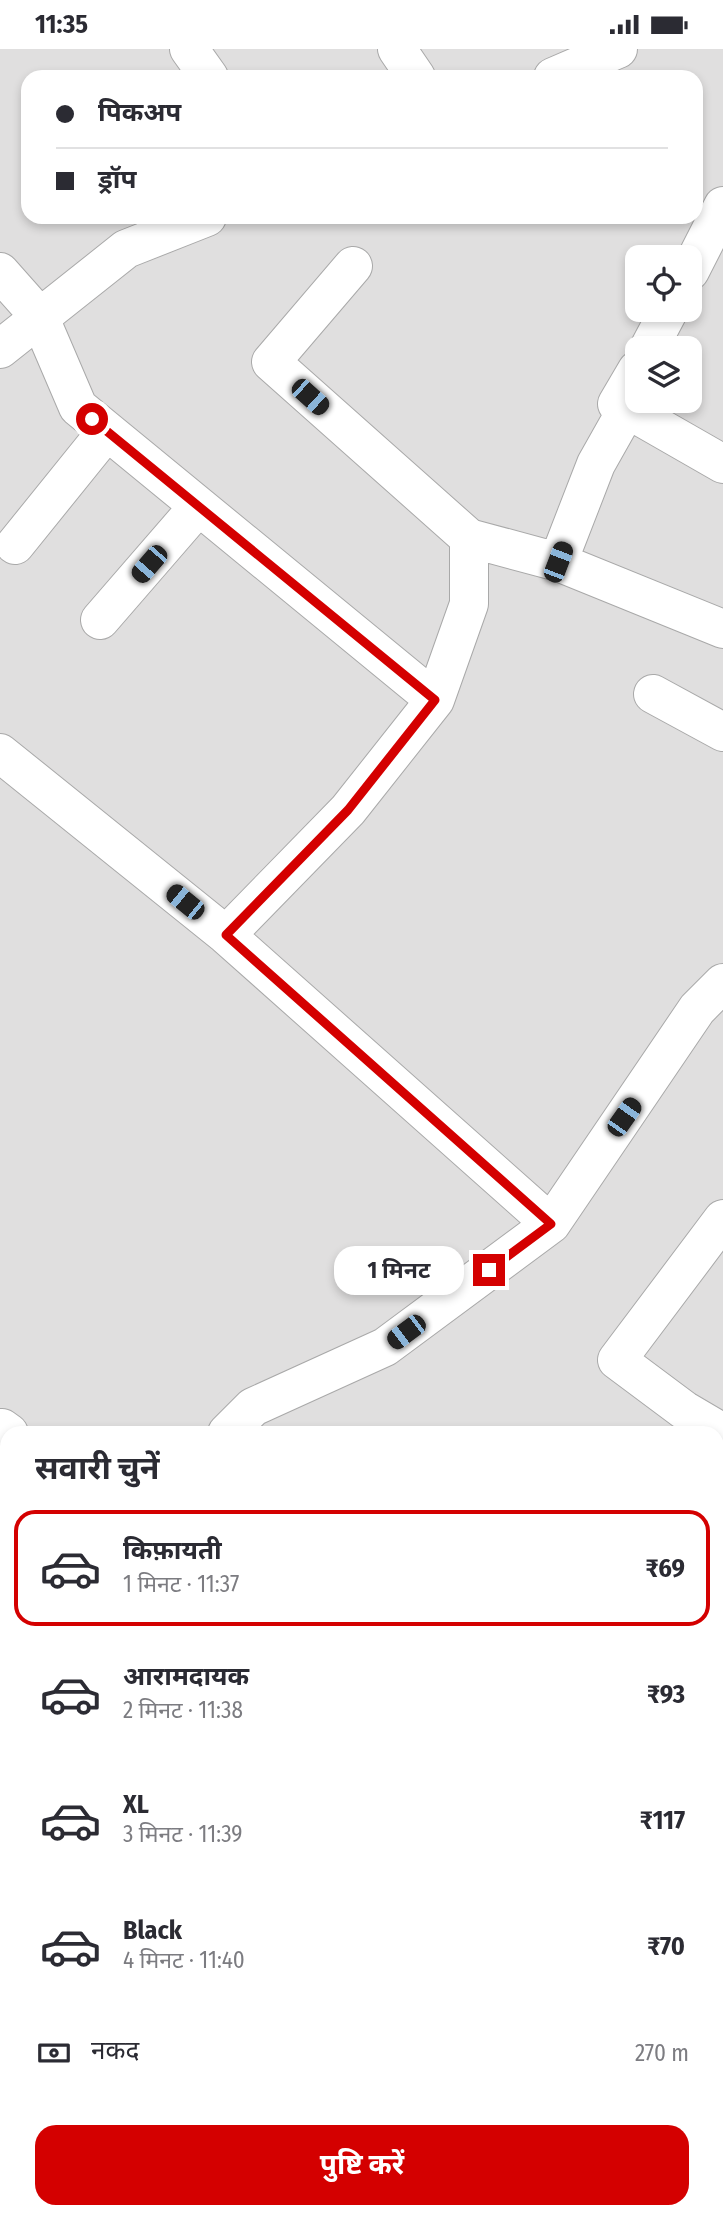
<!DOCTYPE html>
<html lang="hi">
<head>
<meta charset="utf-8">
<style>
  :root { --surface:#fff; --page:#f2f2f3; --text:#2b2b33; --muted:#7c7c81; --line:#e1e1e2; --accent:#d40000 }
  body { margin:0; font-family:"Fira Sans Condensed","Noto Sans Devanagari",sans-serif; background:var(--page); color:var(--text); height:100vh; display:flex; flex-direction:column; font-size:26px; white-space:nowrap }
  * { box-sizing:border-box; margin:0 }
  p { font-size:23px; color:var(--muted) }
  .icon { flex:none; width:38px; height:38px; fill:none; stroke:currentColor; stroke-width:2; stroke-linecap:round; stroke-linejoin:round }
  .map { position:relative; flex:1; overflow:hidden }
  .side { position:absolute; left:0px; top:1377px; width:724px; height:793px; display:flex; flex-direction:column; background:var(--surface); border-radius:21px 21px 0 0; box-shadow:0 4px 10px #0003 }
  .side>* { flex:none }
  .hud { position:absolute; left:21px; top:21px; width:682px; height:154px; border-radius:21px; box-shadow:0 4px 10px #0003; display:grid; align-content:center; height:154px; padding:0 35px; background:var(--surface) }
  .buttons { position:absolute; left:625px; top:196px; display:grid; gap:14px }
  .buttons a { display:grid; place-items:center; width:77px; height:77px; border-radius:14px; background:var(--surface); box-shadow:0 4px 10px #0003; font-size:35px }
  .end { position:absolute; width:32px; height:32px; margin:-16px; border:9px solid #d40000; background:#fff; box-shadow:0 0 0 4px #fff }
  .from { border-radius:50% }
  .bubble { position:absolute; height:49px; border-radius:21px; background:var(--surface); box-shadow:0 4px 10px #0003; font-size:23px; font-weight:700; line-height:49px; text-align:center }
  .car { position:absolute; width:21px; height:42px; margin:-21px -10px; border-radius:9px; box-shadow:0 0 5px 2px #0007; background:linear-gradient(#222 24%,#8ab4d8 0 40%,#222 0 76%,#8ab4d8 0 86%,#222 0) }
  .hud b { display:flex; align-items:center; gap:24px; height:66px; font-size:26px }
  .hud b+b { border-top:2px solid var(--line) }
  .hud i { width:18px; height:18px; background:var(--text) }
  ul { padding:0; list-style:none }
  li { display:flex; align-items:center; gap:21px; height:116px; margin:0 14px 10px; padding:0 21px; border:4px solid transparent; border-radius:21px }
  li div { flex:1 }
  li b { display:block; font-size:26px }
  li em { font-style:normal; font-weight:700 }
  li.current { border-color:var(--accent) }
  li>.icon { width:63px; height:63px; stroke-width:1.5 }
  h2 { padding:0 35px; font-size:32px; line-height:84px }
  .pay { display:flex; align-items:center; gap:18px; height:77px; padding:0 35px; font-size:26px }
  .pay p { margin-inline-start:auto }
  .primary-button { display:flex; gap:14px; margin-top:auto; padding:14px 35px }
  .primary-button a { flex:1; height:80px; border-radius:21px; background:var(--accent); color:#fff; font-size:28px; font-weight:700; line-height:80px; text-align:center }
  .status { display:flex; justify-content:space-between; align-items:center; height:49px; padding:0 35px; background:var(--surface); direction:ltr }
  .status svg { height:19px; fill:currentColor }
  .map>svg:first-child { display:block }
</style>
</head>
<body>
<div class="status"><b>11:35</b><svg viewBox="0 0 49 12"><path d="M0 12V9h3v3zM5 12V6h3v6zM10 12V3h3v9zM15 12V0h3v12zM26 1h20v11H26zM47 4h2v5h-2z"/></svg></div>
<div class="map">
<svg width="723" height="2169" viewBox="0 0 723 2169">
  <defs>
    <pattern id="water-rules" width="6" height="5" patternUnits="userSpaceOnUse" patternTransform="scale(1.75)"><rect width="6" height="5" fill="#aad3df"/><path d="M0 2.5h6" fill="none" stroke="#92b5bf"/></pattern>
  </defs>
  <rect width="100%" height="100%" fill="#f2efe9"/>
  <path fill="#e0dfdf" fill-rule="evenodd" d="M0,0H723V2169H0ZM28,28H696V168H28ZM637,208H690V261H637ZM637,299H690V352H637ZM7,1384H718V2163H7Z"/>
  <path fill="url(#water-rules)" d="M723,1988V2169H366L377,2163H718V1991Z"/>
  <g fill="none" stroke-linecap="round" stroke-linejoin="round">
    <g stroke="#a9a9a9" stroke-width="40">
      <path id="minor" d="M189,0L209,28
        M397,0L416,28
        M553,28L618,0
        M353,217L271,313L469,489V555L435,651L348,761L226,886L551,1175L697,960L723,934
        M690,222L723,157
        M0,223L39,267L78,358L435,651
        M649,299L669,261
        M0,300L126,200L207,168
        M617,355L637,321
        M469,489L558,513L723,580
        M15,496L107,382
        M558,513L596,415L627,360L723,415
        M100,571L197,459
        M653,645L723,683
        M0,704L226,886
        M723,1170L617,1311L684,1361L723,1384
        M0,1381L2,1379L9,1384
        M227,1384L253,1358L385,1298L551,1175
        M0,1627L7,1618
        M718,1815L723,1811
        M718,2060L723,2057
        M0,2162L3,2169
        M47,2169L54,2163
        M533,2169L543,2163"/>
    </g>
    <use href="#minor" stroke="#fff" stroke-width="38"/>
  </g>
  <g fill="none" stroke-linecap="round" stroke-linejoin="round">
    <path stroke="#d40000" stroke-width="9" d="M92,370L435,651L348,761L226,886L551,1175L489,1221"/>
  </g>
</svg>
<div class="buttons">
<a><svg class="icon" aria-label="locate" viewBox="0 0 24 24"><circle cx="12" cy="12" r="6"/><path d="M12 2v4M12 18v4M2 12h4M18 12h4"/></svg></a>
<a><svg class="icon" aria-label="layers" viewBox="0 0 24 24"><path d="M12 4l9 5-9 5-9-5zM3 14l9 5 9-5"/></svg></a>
</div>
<i class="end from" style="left:92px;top:370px"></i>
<i class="end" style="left:489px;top:1221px"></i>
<div class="bubble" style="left:334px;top:1197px;width:130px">1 मिनट</div>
<i class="car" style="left:310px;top:348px;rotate:132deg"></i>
<i class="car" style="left:558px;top:513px;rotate:21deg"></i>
<i class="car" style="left:149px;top:515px;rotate:221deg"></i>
<i class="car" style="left:185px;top:853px;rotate:309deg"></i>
<i class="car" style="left:624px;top:1068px;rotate:35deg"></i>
<i class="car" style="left:406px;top:1283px;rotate:233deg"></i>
<div class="hud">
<b><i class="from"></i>पिकअप</b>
<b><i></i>ड्रॉप</b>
</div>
<section class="side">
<h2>सवारी चुनें</h2>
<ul>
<li class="current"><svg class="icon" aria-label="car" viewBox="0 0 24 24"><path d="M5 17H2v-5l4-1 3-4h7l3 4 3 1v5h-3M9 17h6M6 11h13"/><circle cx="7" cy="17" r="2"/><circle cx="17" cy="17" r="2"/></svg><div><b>किफ़ायती</b><p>1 मिनट · 11:37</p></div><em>₹69</em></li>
<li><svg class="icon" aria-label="car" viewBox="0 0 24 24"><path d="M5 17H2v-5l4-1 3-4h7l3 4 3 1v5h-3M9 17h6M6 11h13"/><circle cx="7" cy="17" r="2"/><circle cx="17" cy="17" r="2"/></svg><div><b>आरामदायक</b><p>2 मिनट · 11:38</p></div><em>₹93</em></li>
<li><svg class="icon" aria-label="car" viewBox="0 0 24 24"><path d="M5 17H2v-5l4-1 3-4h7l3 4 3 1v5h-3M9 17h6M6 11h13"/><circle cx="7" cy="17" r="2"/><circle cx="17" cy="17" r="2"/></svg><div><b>XL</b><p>3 मिनट · 11:39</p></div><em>₹117</em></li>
<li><svg class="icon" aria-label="car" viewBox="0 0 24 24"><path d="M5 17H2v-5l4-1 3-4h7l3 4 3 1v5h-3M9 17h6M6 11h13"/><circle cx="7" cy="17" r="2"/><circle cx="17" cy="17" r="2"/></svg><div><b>Black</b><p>4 मिनट · 11:40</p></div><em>₹70</em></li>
</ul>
<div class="pay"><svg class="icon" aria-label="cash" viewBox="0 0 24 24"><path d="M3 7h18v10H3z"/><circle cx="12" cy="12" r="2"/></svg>नकद<p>270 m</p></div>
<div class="primary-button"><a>पुष्टि करें</a></div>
</section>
</div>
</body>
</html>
